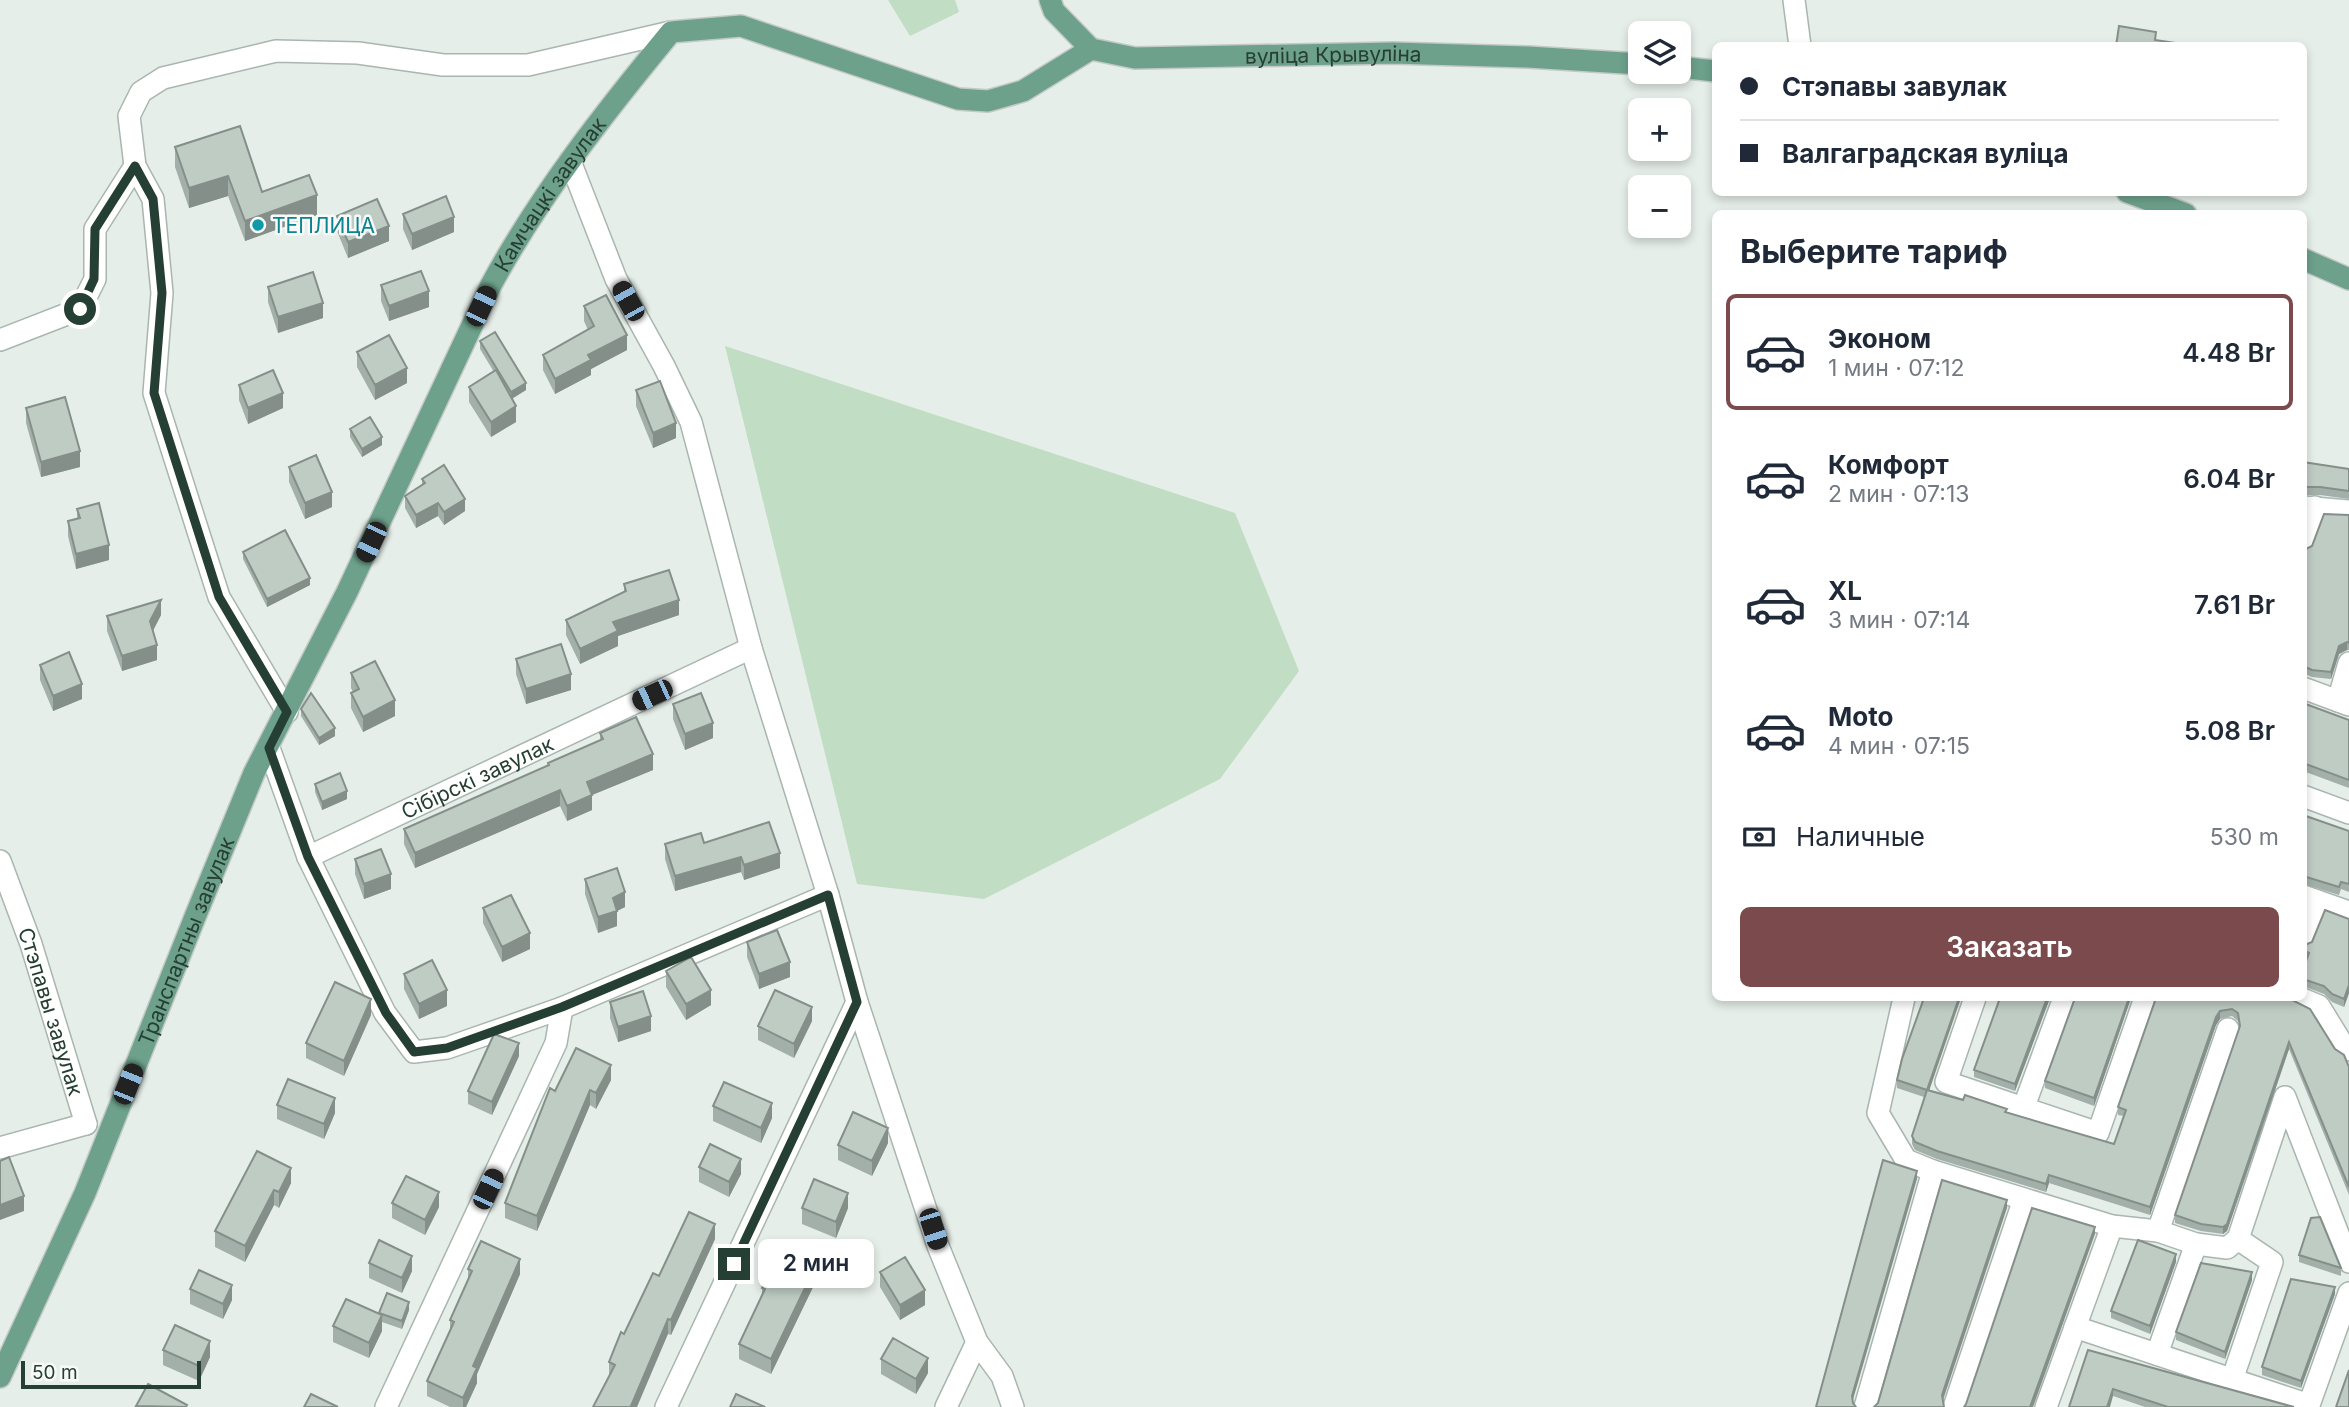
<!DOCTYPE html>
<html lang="ru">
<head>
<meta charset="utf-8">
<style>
  :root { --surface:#fff; --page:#f2f2f3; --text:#1f2937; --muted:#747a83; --line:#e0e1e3; --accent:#7a4a4d }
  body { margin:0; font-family:Inter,sans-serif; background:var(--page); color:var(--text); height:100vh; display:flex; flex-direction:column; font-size:26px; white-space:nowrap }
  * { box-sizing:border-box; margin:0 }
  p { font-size:23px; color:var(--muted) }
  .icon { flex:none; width:38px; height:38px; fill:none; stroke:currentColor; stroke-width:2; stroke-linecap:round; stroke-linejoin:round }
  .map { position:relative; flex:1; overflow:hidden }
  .sheet { position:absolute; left:1712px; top:210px; width:595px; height:791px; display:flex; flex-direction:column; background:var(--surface); border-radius:10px; box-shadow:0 4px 10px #0003 }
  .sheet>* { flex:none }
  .hud { position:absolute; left:1712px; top:42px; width:595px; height:154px; border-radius:10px; box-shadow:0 4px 10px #0003; display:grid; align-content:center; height:154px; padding:0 28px; background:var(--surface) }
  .tools { position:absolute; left:1628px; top:21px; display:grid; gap:14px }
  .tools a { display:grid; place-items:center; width:63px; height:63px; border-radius:10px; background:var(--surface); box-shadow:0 4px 10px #0003; font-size:35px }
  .scale { position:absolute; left:21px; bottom:18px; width:180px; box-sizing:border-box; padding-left:7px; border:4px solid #263f34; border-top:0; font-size:19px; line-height:24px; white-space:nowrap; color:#263f34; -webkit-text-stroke:5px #f7faf8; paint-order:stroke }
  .end { position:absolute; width:32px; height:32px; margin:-16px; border:9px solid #263f34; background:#fff; box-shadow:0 0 0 4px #fff }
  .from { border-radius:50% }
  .bubble { position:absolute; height:49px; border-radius:10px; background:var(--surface); box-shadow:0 4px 10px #0003; font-size:23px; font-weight:600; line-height:49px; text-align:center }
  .car { position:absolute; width:21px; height:42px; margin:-21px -10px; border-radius:9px; box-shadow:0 0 5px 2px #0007; background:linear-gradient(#222 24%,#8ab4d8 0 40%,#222 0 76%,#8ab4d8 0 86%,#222 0) }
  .hud b { display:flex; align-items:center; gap:24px; height:66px; font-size:26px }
  .hud b+b { border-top:2px solid var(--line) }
  .hud i { width:18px; height:18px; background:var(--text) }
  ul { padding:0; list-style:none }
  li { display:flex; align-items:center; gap:21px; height:116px; margin:0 14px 10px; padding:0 14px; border:4px solid transparent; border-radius:10px }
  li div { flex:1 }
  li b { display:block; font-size:26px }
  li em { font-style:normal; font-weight:600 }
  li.on { border-color:var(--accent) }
  li>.icon { width:63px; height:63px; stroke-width:1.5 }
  h2 { padding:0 28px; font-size:32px; line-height:84px }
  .pay { display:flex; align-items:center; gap:18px; height:77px; padding:0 28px; font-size:26px }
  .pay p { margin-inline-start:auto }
  .primary-button { display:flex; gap:14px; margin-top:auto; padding:14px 28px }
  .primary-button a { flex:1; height:80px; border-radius:10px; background:var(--accent); color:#fff; font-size:28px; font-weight:600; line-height:80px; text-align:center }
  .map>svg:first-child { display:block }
</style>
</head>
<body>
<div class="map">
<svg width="2349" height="1407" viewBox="0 0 2349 1407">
  <rect width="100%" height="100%" fill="#e6eee9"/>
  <path fill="#c1ddc4" d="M888,0H955L959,12L910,36Z
    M725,346L1235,513L1299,671L1220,779L984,899L857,884Z"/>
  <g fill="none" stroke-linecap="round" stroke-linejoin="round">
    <g stroke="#a9b6af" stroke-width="24">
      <g id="minor">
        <path d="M1794,0L1800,46"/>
        <path d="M570,161L616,279L664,366L691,422L751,648L828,895L857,1002L938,1246L977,1342L1002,1376L1013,1407"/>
        <path d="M0,340L80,309L95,279V229L135,166"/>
        <path d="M2303,507L2349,511"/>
        <path d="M2303,544L2315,507"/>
        <path d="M2303,688L2349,705"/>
        <path d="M2338,701L2349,663"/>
        <path d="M287,712L219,597L154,393L162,293L153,199L135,166L129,116L141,92L163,78L276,51L358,53L443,65H528L671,32"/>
        <path d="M269,748L308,857L385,1013L414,1052L447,1048L562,1008L828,895"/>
        <path d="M2303,796L2349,813"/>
        <path id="s1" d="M308,857L751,648"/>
        <path id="s2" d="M0,861L31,944L86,1124"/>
        <path d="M2303,896L2349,912"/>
        <path d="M2303,940L2317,901"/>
        <path d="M1904,998L1878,1113L1906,1160L1933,1171L2112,1226L2158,1231L2228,1029"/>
        <path d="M1975,998L1946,1082L2098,1133L2145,998"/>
        <path d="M2300,998L2319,1006L2346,1050"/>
        <path d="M2023,1109L2064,998"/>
        <path d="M0,1148L86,1124"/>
        <path d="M2158,1231L2196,1244L2227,1248L2238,1239"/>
        <path d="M2075,1327L2309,1405L2349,1293"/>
        <path d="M2157,1354L2196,1244"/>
        <path d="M2232,1380L2272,1262L2238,1239L2285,1097L2349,1262"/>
        <path d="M386,1407L556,1043L562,1008"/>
        <path d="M666,1407L857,1002"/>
        <path d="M946,1407L977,1342"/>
        <path d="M1865,1407L1933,1171"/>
        <path d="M1954,1407L2024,1199"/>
        <path d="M2046,1407L2112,1226"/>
      </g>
    </g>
    <g stroke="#c2c9c6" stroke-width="24">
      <g id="major">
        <path id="s3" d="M1050,0L1054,11L1091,49L1135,58L1393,53L1528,57L1640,64"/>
        <path d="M1678,67L1715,71"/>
        <path d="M2127,192L2186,214"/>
        <path d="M2303,259L2349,279"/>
        <path id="s4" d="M0,1377L85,1193L195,917L254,773L347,592L491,285C541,193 605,112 671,32L741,26L958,99L988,101L1023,91L1091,49"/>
      </g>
    </g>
    <use href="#minor" stroke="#fff" stroke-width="21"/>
    <use href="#major" stroke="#6da18b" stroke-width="21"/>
  </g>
  <path fill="#a3afa9" d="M175,147L262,192L317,215L245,241L228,196L189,208L175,167Z
    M403,214L454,232L412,250L403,229Z
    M337,216L389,241L348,258L337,231Z
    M381,285L429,307L389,321L381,301Z
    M268,287L323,318L278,333L268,302Z
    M584,306L627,350L591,369V375L555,394L543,370V355L588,330L584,321Z
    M480,341L526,390L512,399L516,422L491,437L469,402V387L494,372L480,349Z
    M357,352L407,383L375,400L357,367Z
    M239,385L283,408L248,424L239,400Z
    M636,390L676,438L653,448L636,406Z
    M26,408L80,467L41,477L26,423Z
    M350,429L382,445L362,457L350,437Z
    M2303,462L2349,469V499L2320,495H2303Z
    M289,467L332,507L305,519L289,482Z
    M422,479L465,511L444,525L438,516L416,528L405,508V496L422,485Z
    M77,509L109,560L76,569L68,536V521L77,519Z
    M2349,515V650H2347L2339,654L2331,679L2312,677L2303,673V549H2306L2312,546Z
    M243,552L310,585L267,607L243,559Z
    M624,584L679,615L618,636V646L580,664L566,635V620L624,592Z
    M161,615L153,631L157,660L122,671L107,631V616Z
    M516,659L571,690L526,704L516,674Z
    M40,665L82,699L53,711L40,680Z
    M351,673L395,716L363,732L351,708V693L353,692L351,688Z
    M2303,703L2349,720V788L2303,771Z
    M673,704L713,738L685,750L673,719Z
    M301,709L335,736L319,745L301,716Z
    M600,733L653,770L592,795V810L567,821L560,806L415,868L404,844V829L548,766V763L600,740Z
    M315,784L347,799L322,810L315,792Z
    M2303,815L2349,831V892L2341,889L2339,895L2303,884Z
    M704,843L780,868L744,880L741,872L675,891L665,859V844Z
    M355,859L391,889L364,899L355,874Z
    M585,879L625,907L617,911V926L598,933L585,894Z
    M483,908L530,949L502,962L483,923Z
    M2349,919V993L2344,1007L2332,1002L2324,994L2303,986V969L2306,960L2303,958V945H2305L2312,942Z
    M747,942L790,977L759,989L747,957Z
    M666,971L711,1005L686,1020L666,987Z
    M404,974L447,1006L419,1019L404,989Z
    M2000,998H2050L2015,1091L1974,1077V1070Z
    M2131,998L2094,1106L2045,1088V1081Z
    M2156,998L2290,999L2349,1067V1195L2289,1049L2227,1231L2223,1234L2201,1231L2175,1223V1215L2240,1028L2238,1021L2232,1016L2220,1019L2216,1025L2150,1215L2049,1183L2046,1192L1937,1159L1915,1150L1912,1144V1136L1924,1097L1897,1088V1080L2114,1144L2124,1116L2118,1115V1107Z
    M610,1002L651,1031L618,1042L610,1018Z
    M371,1015L344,1076L306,1058V1043Z
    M812,1021L794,1058L758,1040V1026Z
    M519,1056L492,1115L468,1104V1091Z
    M611,1080L596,1109L590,1105L537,1231L505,1218V1203L555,1091Z
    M277,1105L335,1113L324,1139L277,1119Z
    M713,1106L772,1118L761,1143L713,1121Z
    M888,1143L872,1176L838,1160V1145Z
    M257,1151L291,1183L279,1208L274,1205L245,1262L215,1247V1231Z
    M699,1167L741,1174L729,1197L699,1182Z
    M392,1203L439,1207L425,1235L392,1218Z
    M802,1208H848L836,1238L802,1224Z
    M715,1239L671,1335L668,1334L609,1377V1362L624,1334L659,1276Z
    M2299,1255L2341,1268V1276L2299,1262Z
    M2176,1262L2150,1334L2111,1318V1311Z
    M369,1263L412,1271L402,1293L369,1278Z
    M468,1269L520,1274L477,1374V1383L466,1407H450L427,1396V1381L450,1330V1320L468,1281Z
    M880,1272L925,1305L900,1320L880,1287Z
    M2252,1280L2225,1359L2176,1340V1332Z
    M814,1285L771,1374L739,1359V1344L762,1296V1288Z
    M190,1289L232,1300L223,1319L190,1304Z
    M2335,1294L2301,1388L2262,1375V1367Z
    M409,1310L402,1329L382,1322V1331L369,1358L333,1342V1326L379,1314V1313Z
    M163,1350L210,1357L199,1381L163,1365Z
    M2088,1350L2294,1407H2145L2113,1396Z
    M881,1359L928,1373L916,1394L881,1374Z"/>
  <path fill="#858f89" d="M228,176V196L189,208V188Z
    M317,195V215L245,241V221Z
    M454,217V232L412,250V234Z
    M389,226V241L348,258V242Z
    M429,291V307L389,321V306Z
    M323,303V318L278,333V317Z
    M627,335V350L591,369V375L555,394V379L588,355Z
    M407,368V383L375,400V385Z
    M526,383V390L511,399V392Z
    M283,393V408L248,424V408Z
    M516,406V422L491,437V422Z
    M676,423V438L653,448V433Z
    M382,437V445L362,457V449Z
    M80,451V467L41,477V462Z
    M332,492V507L305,519V503Z
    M465,499V511L444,525V512Z
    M438,503V516L416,528V515Z
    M109,545V560L76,569V554Z
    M310,578V585L267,607V599Z
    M161,600V615L150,636V621Z
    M679,600V615L618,636V646L580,664V649L613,622Z
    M2347,642V650L2339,654L2331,679V672L2339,646Z
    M157,645V660L122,671V656Z
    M571,674V690L526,704V689Z
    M82,684V699L53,711V696Z
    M395,700V716L363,732V717Z
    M713,723V738L685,750V734Z
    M335,728V736L319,745V738Z
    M653,754V770L592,795V810L567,821V806L587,782Z
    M560,790V806L415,868V853Z
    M347,791V799L322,810V802Z
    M780,853V868L744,880V865Z
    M741,857V872L675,891V876Z
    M391,874V889L364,899V884Z
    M625,892V907L617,911V926L598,933V917L613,898Z
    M530,933V949L502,962V947Z
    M790,962V977L759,989V974Z
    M2349,985V993L2344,1007V999Z
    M447,990V1006L419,1019V1004Z
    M711,990V1005L686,1020V1004Z
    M1959,998H1961L1927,1097V1090Z
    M2047,998H2050L2015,1091V1084Z
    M2129,998H2131L2094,1106V1098Z
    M371,999V1015L344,1076V1061Z
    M812,1007V1021L794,1058V1044Z
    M2220,1011V1019L2216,1025L2150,1215V1207L2216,1017Z
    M651,1016V1031L618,1042V1027Z
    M2289,1042V1049L2227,1231L2223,1234V1227Z
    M519,1043V1056L492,1115V1102Z
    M611,1065V1080L596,1109V1093Z
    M590,1090V1105L537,1231V1216Z
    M335,1098V1113L324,1139V1124Z
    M772,1103V1118L761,1143V1128Z
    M888,1128V1143L872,1176V1161Z
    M741,1159V1174L729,1197V1182Z
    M291,1168V1183L279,1208V1192Z
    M1917,1171V1179L1852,1403V1396Z
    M2049,1175V1183L2046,1192V1184Z
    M274,1190V1205L245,1262V1246Z
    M439,1192V1207L425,1235V1220Z
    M848,1193V1208L836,1238V1222Z
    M24,1196V1211L0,1220V1205Z
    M2007,1200V1208L1942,1403V1395Z
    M715,1224V1239L671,1335V1320Z
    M2095,1227V1234L2033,1407H2030Z
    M2176,1254V1262L2150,1334V1326Z
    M412,1256V1271L402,1293V1278Z
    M520,1259V1274L477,1374V1383L466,1407H463V1398L473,1366Z
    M814,1269V1285L771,1374V1359Z
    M2252,1272V1280L2225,1359V1352Z
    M232,1285V1300L223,1319V1304Z
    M2335,1287V1294L2301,1388V1381Z
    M925,1290V1305L900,1320V1305Z
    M409,1302V1310L402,1329V1321Z
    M382,1315V1331L369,1358V1343Z
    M668,1319V1334L637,1407H630Z
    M210,1341V1357L199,1381V1366Z
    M928,1358V1373L916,1394V1379Z
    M2113,1389V1396L2110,1407H2107Z"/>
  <path fill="#beccc4" stroke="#858f89" stroke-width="2" d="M2119,26L2156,32L2155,40L2196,46H2116Z
    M240,126L262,192L309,175L317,195L245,221L228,176L189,188L175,147Z
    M446,196L454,217L412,234L403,214Z
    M377,199L389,226L348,242L337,216Z
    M421,271L429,291L389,306L381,285Z
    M313,272L323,303L278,317L268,287Z
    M606,295L627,335L588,355L591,360L555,379L543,355L594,326L584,306Z
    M495,332L526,383L511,392L480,341Z
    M389,335L407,368L375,385L357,352Z
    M273,370L283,393L248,408L239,385Z
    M496,370L516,406L491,422L469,387Z
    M660,381L676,423L653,433L636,390Z
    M65,397L80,451L41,462L26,408Z
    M370,417L382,437L362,449L350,429Z
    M316,455L332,492L305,503L289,467Z
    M2303,462L2349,469V491L2320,487H2303Z
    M444,465L465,499L444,512L438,503L416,515L405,496L425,483L422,479Z
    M99,503L109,545L76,554L68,521L80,518L77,509Z
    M2324,514L2349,515V643L2347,642L2339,646L2331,672L2312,670L2303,666V549H2306L2312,546Z
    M285,530L310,578L267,599L243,552Z
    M669,570L679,600L613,622L618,631L580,649L566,620L626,591L624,584Z
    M161,600L150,621L157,645L122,656L107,616Z
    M561,644L571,674L526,689L516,659Z
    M69,652L82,684L53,696L40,665Z
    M375,661L395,700L363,717L351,693L359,689L351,673Z
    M311,693L335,728L319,738L301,709Z
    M701,693L713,723L685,734L673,704Z
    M2303,703L2349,720V780L2303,763Z
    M636,717L653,754L587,782L592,795L567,806L560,790L415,853L404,829L549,765L548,763L603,739L600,733Z
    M340,773L347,791L322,802L315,784Z
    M2303,815L2349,831V884L2341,882L2339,887L2303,876Z
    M769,822L780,853L744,865L741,857L675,876L665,844L701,833L704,843Z
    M381,849L391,874L364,884L355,859Z
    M617,868L625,892L613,898L617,911L598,917L585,879Z
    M511,895L530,933L502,947L483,908Z
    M2325,910L2349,919V985L2344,999L2332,994L2324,986L2303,979V969L2309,953L2303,950V945H2305L2312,942Z
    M777,930L790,962L759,974L747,942Z
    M691,957L711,990L686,1004L666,971Z
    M432,960L447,990L419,1004L404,974Z
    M335,982L371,999L344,1061L306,1043Z
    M775,990L812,1007L794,1044L758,1026Z
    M643,991L651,1016L618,1027L610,1002Z
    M1924,998H1959L1927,1090L1897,1080L1902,1059Z
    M2000,998H2047L2015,1084L1974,1070Z
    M2075,998H2129L2094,1098L2045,1081Z
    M2156,998H2290V999L2310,1009L2335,1049L2344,1055L2349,1067V1187L2289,1042L2227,1224L2223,1227L2201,1224L2175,1215L2240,1026L2238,1013L2232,1009L2220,1011L2216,1017L2150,1207L2049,1175L2046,1184L1937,1151L1915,1142L1912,1136L1927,1090L1963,1100L1965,1095L2007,1109L2005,1112L2114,1144L2126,1110L2118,1107Z
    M494,1034L519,1043L492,1102L468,1091Z
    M576,1048L611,1065L596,1093L590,1090L537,1216L505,1203L550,1088L555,1091Z
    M288,1079L335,1098L324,1124L277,1105Z
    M724,1082L772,1103L761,1128L713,1106Z
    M853,1112L888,1128L872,1161L838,1145Z
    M710,1144L741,1159L729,1182L699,1167Z
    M257,1151L291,1168L279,1192L274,1190L245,1246L215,1231Z
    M9,1157L24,1196L0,1205V1161Z
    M1883,1160L1917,1171L1852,1396L1853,1403L1856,1407H1816Z
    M406,1176L439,1192L425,1220L392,1203Z
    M814,1179L848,1193L836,1222L802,1208Z
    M1942,1180L2007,1200L1942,1395L1944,1407H1874L1878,1403Z
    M2032,1208L2095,1227L2030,1407H1964L1966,1404Z
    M689,1212L715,1224L671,1320L668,1319L631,1406L630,1407H593L615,1365L609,1362L621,1332L624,1334L653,1273L659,1276Z
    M2320,1217L2341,1268L2299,1255L2311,1218Z
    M379,1240L412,1256L402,1278L369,1263Z
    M2138,1240L2176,1254L2150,1326L2111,1311Z
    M481,1241L520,1259L473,1366L477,1368L463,1398L427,1381L454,1322L450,1320L472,1271L468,1269Z
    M778,1253L814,1269L771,1359L739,1344L765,1289L762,1288Z
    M905,1257L925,1290L900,1305L880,1272Z
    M2201,1263L2252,1272L2225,1352L2176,1332Z
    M199,1270L232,1285L223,1304L190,1289Z
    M2291,1279L2335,1287L2301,1381L2262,1367Z
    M387,1293L409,1302L402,1321L379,1313Z
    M346,1299L382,1315L369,1343L333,1326Z
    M175,1325L210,1341L199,1366L163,1350Z
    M893,1338L928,1358L916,1379L881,1359Z
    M2088,1350L2294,1407H2168L2113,1389L2107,1407H2069Z
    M2349,1370V1407H2336Z
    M148,1384L187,1405L186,1407L136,1406Z
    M311,1394L338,1407H304Z
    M736,1394L765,1407H730Z"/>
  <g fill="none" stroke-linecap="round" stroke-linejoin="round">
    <path stroke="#263f34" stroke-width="9" d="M80,309L94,279L95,229L135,166L153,199L162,293L154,393L219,597L287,712L269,748L308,857L386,1013L414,1052L447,1048L562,1007L828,895L857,1002L734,1264"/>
  </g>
  <circle fill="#0f9aa8" stroke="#f7faf8" stroke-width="2.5" cx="258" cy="225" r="7"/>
  <g text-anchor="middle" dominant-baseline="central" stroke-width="5" stroke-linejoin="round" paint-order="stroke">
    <g font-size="21" fill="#263f34" stroke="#f7faf8">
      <text stroke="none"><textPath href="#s3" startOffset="308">вуліца Крывуліна</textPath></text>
      <text stroke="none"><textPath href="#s4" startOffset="1306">Камчацкі завулак</textPath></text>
      <text stroke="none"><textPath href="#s1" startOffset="187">Сібірскі завулак</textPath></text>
      <text stroke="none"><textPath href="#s4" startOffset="474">Транспартны завулак</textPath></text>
      <text stroke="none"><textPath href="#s2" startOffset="159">Стэпавы завулак</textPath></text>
    </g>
    <g font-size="21" fill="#0d838f" stroke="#f7faf8" text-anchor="start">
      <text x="272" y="225">ТЕПЛИЦА</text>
    </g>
  </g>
</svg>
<div class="tools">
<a><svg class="icon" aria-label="layers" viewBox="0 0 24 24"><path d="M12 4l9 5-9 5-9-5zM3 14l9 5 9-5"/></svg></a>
<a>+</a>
<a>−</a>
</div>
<div class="scale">50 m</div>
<i class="end from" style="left:80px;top:309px"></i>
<i class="end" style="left:734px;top:1264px"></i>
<div class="bubble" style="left:758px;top:1239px;width:116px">2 мин</div>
<i class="car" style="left:628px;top:301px;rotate:331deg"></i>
<i class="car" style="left:481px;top:306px;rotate:25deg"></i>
<i class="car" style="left:371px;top:542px;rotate:205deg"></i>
<i class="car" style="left:652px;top:695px;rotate:245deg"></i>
<i class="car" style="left:128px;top:1084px;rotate:22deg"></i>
<i class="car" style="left:488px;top:1189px;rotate:25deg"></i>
<i class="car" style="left:933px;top:1229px;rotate:162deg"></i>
<div class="hud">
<b><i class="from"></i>Стэпавы завулак</b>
<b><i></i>Валгаградская вуліца</b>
</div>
<section class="sheet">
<h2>Выберите тариф</h2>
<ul>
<li class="on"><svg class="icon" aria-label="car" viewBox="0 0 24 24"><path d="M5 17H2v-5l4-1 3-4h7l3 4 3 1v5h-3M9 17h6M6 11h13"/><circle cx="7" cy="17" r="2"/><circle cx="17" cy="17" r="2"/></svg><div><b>Эконом</b><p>1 мин · 07:12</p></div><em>4.48 Br</em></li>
<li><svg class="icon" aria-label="car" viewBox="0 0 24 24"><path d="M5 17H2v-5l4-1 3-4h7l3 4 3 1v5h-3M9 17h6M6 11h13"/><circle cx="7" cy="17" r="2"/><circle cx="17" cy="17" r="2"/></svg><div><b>Комфорт</b><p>2 мин · 07:13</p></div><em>6.04 Br</em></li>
<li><svg class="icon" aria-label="car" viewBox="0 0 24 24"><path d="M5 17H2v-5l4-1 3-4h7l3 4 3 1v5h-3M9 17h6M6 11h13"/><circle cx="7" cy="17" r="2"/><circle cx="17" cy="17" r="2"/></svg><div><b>XL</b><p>3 мин · 07:14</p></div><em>7.61 Br</em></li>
<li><svg class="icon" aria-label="car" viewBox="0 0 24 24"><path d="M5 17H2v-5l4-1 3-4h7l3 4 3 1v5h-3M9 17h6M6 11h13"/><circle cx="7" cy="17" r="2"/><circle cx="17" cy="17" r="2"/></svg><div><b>Moto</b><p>4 мин · 07:15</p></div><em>5.08 Br</em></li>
</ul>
<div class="pay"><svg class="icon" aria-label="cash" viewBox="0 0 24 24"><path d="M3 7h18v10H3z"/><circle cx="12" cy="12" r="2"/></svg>Наличные<p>530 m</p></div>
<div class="primary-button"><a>Заказать</a></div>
</section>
</div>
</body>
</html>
